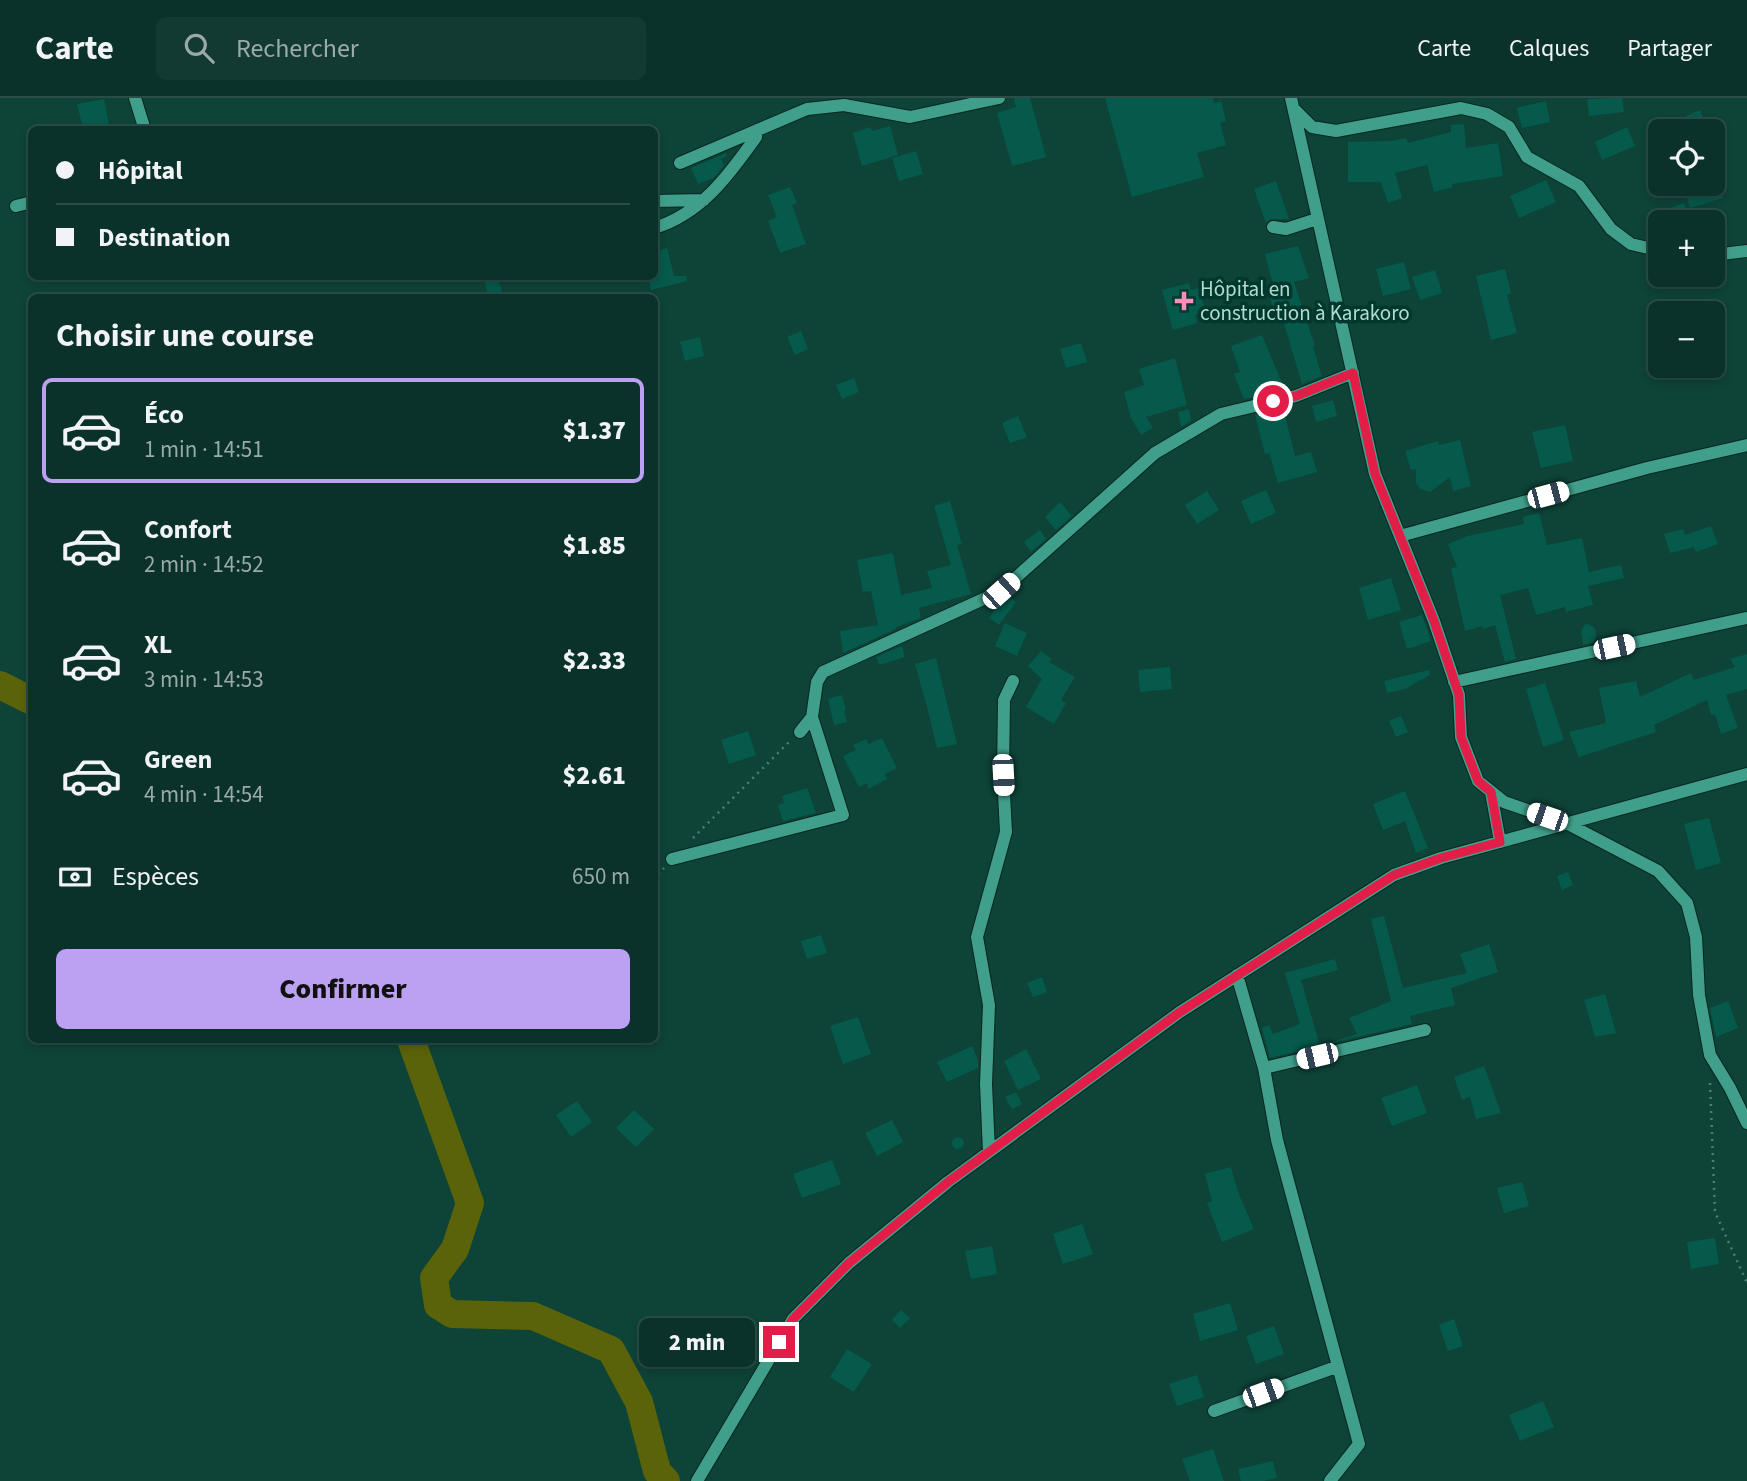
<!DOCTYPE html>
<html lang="fr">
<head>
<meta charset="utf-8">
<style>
  :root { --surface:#0a322a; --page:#133a32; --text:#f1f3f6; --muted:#99aaa8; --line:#2a4d47; --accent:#bca0f2 }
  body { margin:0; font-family:"Source Sans 3",sans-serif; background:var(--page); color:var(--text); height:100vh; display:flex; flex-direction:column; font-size:26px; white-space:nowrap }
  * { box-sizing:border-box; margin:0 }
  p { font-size:23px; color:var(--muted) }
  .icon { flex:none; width:38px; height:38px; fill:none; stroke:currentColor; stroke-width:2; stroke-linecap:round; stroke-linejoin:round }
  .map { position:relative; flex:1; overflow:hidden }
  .drawer { position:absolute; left:28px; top:196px; width:630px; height:749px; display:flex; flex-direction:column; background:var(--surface); border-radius:10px; box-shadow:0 4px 10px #0003,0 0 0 2px var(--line) }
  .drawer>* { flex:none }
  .banner { position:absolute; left:28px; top:28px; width:630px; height:154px; border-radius:10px; box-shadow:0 4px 10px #0003,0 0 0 2px var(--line); display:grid; align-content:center; height:154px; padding:0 28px; background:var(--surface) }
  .fabs { position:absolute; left:1648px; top:21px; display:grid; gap:14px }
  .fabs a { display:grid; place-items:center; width:77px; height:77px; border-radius:10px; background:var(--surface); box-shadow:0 4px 10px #0003,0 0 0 2px var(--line); font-size:35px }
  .end { position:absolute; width:32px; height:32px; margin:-16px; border:9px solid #e11d48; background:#fff; box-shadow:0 0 0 4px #fff }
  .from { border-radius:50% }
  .bubble { position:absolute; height:49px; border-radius:10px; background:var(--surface); box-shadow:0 4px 10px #0003,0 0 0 2px var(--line); font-size:23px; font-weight:800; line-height:49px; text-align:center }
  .car { position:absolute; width:21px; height:42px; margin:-21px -10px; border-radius:9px; box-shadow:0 0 5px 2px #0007; background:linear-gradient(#fff 24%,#345 0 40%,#fff 0 76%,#345 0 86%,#fff 0) }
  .banner b { display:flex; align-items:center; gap:24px; height:66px; font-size:26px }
  .banner b+b { border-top:2px solid var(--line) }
  .banner i { width:18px; height:18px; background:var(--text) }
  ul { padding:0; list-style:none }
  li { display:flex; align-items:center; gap:21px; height:105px; margin:0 14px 10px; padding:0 14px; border:4px solid transparent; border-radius:10px }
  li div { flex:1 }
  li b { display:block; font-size:26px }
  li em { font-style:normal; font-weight:800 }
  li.selected { border-color:var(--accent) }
  li>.icon { width:63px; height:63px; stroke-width:1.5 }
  h2 { padding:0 28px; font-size:32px; line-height:84px }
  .pay { display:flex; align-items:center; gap:18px; height:77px; padding:0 28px; font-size:26px }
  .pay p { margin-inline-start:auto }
  .action { display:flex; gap:14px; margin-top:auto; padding:14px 28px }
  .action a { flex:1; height:80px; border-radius:10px; background:var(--accent); color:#111; font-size:28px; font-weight:800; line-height:80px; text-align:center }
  header { display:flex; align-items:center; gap:42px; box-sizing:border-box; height:98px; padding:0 35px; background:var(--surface); border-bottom:2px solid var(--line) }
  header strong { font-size:33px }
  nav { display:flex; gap:38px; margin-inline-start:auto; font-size:24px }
  .search { width:490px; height:63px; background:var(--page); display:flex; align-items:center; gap:18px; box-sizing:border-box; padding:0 24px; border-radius:10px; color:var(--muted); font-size:26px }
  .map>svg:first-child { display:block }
</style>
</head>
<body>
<header>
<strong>Carte</strong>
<div class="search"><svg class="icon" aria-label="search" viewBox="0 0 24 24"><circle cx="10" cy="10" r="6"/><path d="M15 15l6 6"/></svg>Rechercher</div>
<nav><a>Carte</a><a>Calques</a><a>Partager</a></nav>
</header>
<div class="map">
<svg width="1747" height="1383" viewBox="0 0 1747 1383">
  <rect width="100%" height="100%" fill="#0e4338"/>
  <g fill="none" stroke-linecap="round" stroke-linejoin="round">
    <path stroke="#5a630a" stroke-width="28" d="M0,587L32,603
      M411,942L470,1105L455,1151L434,1180L438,1207L452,1216L533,1218L611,1252L639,1304L657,1373L666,1383"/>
  </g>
  <path fill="#055a4b" d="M1014,0H1030L1046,59L1012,68L997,15L1016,9Z
    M1105,0H1213L1214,5L1221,3L1226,23L1220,25L1226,47L1197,55L1204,79L1132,99Z
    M1622,0L1624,14L1589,18L1587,1Z
    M104,1L109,26L83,31L77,6Z
    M1546,3L1550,24L1522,30L1517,10Z
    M1700,12L1709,33H1693L1686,18Z
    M1464,26L1466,50L1498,45L1503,78L1452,86L1453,89L1434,94L1427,67L1395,75L1402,100L1388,105L1381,84H1348V44L1392,43L1406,40L1408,45L1451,34V27Z
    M890,28L898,57L862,68L853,35L870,29L872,33Z
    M1627,29L1635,48L1602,62L1595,44Z
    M916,53L923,76L899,83L892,60Z
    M726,55L727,58L721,61L724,67L718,75L713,80L698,86L691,70Z
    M1546,82L1556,104L1519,120L1510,98Z
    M1276,83L1289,121H1270L1266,125L1254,91Z
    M1683,86H1719L1723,100L1690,110Z
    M790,89L797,105L792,107L806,146L780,155L768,123L777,119L768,97Z
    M1684,105L1691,124H1671L1667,111Z
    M1298,148L1309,180L1294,184L1315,248L1313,249L1322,278L1302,286L1282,219L1277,221L1270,200L1276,199L1265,156Z
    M667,150L674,178H686L687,183L651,192L648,178H654V154Z
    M1404,164L1411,191L1383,198L1376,171Z
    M1505,171L1511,195L1507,197L1517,235L1491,242L1476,178Z
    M1435,172L1442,195L1420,202L1412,179Z
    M483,178H497L504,200H489Z
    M1189,185L1191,192L1199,190L1206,215L1195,217L1197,225L1173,232L1162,192Z
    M801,233L808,251L795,257L787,239Z
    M1262,237L1285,292L1244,301L1234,276L1240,274L1231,248Z
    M700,239L704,258L685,263L680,244Z
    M1081,245L1087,264L1066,270L1060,251Z
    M1175,260L1187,307L1146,319L1153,330L1141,337L1131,320L1124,294L1144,287L1139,271Z
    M854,280L859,294L842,301L836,287Z
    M1333,302L1337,318L1316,324L1312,308Z
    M1283,310L1295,358L1311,354L1317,374L1278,385L1269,355L1265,356L1255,317Z
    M1189,311L1191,323L1181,329L1178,314Z
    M1018,318L1027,339L1010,345L1002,325Z
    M1565,327L1573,363L1541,370L1532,334Z
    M1460,342L1471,388L1453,393L1450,379L1430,394L1420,391L1416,385V371L1411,372L1405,353L1438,343L1439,347Z
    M1266,392L1276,415L1251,426L1241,403Z
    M1207,393L1219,412L1197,426L1185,407Z
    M950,403L962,446L957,447L971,496L919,510L921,520L896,529V531L843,555L840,533L878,527L871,493L863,494L857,462L893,455L901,497L932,490L927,473L951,467L934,408Z
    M1060,404L1072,418L1056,432L1045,419Z
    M1539,415L1547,447L1582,440L1589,474L1621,467L1624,480L1588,488L1593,507L1566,514L1565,509L1536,517L1528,490L1500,497L1516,561L1505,564L1495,527L1483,531L1482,528L1465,533L1451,470L1457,469L1448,446L1468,438L1524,426L1523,419Z
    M1711,428L1718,446L1696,454L1694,449L1670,455L1664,436L1683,431L1685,437Z
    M1040,432L1046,441L1031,454L1024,444Z
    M1391,480L1401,512L1368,522L1359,490Z
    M1008,498L1016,504L999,527L989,520L1002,502Z
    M1422,517L1431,543L1407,551L1399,524Z
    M1005,525L1027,535L1017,558L995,548Z
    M1586,525L1595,530L1596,535L1595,544L1583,547L1581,533Z
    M902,548L905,559L879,567L876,559Z
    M1041,553L1052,561L1049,564L1075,579L1061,602L1066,605L1054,626L1026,609L1042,581L1028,568Z
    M1747,556V591L1726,597L1738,630L1721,636L1715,616L1711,617L1707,602L1654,627L1656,634L1579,659L1569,634L1606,625L1599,590L1636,583L1640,599L1691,575L1694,582L1735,569L1730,561Z
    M936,560L957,646L937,650L927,609L928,608L927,609L915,566Z
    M1170,569L1172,591L1140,594L1138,572Z
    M1429,572L1430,577L1405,591L1387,595L1384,583Z
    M1545,585L1564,642L1543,649L1526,591Z
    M842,597L846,612L844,613L847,624L834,627L828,601Z
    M1401,618L1408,634L1396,639L1389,623Z
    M748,633L756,657L729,666L721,642Z
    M882,640L897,670L885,676L887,681L868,691L867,685L859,689L843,658L856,652L853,647L866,641L868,646Z
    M807,690L816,715L783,723L778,707L784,705L782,698Z
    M1405,693L1428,750L1416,755L1405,723L1383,732L1373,706Z
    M1709,720L1721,765L1696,772L1684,726Z
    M1568,774L1573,787L1562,792L1557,778Z
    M1384,818L1403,890L1467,875L1460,856L1489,846L1498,874L1451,890L1455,907L1410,918L1412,926L1323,947L1357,936L1349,920L1391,903L1371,821Z
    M821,837L827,855L807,861L801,843Z
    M1335,861L1338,872L1301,882L1320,948L1270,960L1262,930L1269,927L1273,936L1300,926L1285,875Z
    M1042,879L1047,894L1033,899L1027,885Z
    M1605,896L1616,935L1595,939L1584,902Z
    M1728,903L1738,930L1716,939L1710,910Z
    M858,919L871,956L843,966L830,928Z
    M972,948L978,962V970L947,984L937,964Z
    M1026,951L1041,981L1018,992L1004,963Z
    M1484,968L1501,1015L1476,1021L1470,999L1462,1002L1454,979Z
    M1417,987L1427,1015L1392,1028L1381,1000Z
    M1016,994L1022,1006L1012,1011L1005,999Z
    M577,1003L592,1024L571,1039L556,1017Z
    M634,1012L654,1031L636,1049L616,1030Z
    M892,1022L903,1044L877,1058L865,1035Z
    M952 1045a6 6 0 1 1 12 0a6 6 0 1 1-12 0Z
    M832,1062L841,1086L802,1100L793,1076Z
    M1231,1069L1238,1094L1254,1131L1222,1144L1207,1105L1212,1103L1205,1076Z
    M1522,1084L1529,1108L1504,1115L1497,1090Z
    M1082,1126L1093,1156L1063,1166L1053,1136Z
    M1715,1140L1719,1166L1691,1171L1687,1144Z
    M992,1148L997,1176L971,1181L965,1153Z
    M1230,1205L1238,1232L1200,1243L1193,1216Z
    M901,1212L910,1220L900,1230L892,1222Z
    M1454,1221L1463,1248L1448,1253L1439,1227Z
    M1274,1228L1284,1256L1256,1266L1246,1238Z
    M847,1251L872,1266L854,1294L830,1279Z
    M1197,1277L1204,1299L1177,1308L1169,1286Z
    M1543,1303L1554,1329L1520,1343L1509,1317Z
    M1213,1351L1224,1383H1190L1182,1361Z
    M1273,1363L1277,1380L1263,1383H1241L1238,1371Z"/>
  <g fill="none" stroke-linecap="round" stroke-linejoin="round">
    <g stroke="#082620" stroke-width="14">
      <path id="minor" d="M135,0L145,32
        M1291,0L1375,376L1434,523L1459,597L1461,639L1478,683L1504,704L1568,726L1658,773L1687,805L1696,839L1699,897L1710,957L1730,990L1747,1025
        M1295,12L1312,29L1336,33L1461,10L1487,16L1509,29L1527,59L1579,88L1611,131L1631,146L1661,153
        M680,65L807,11L844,7L910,19L999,0
        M654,103L704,102
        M16,108L32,104
        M1273,129L1286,131L1317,121
        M654,130C701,116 729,77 756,39L757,32
        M1713,157L1747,153
        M1400,438L1647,370L1747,347
        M1454,584L1746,520
        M800,634L812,619L817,584L823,574L1001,493L1155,355L1221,316L1296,298L1353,275
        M1491,694L1500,744
        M672,761L843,717L812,619
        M1237,877L1264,970L1277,1042L1359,1346L1330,1383
        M1264,970L1425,932
        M989,1054L986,986L989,907L977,839L1006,734L1003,677L1004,602L1013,583
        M1214,1313L1336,1269
        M697,1383L793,1221L849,1165L948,1084L1180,914L1394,777L1441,760L1747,676"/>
    </g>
    <path stroke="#4d7e73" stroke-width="2.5" stroke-dasharray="2 5" stroke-linecap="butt" d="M693,740L790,643
      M654,782L664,770
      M1710,985L1715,1114L1747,1185"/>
    <use href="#minor" stroke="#409f8a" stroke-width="12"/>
  </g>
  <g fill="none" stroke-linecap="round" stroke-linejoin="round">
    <path stroke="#e11d48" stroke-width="9" d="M779,1244L793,1221L849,1165L948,1084L1180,914L1394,777L1441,760L1500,744L1491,694L1478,683L1461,639L1459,597L1434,523L1375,376L1353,275L1296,298L1273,303"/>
  </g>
  <path fill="#ff8eba" stroke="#00382e" stroke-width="2.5" d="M1180.5 192.5h7v7h7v7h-7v7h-7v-7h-7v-7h7z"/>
  <g text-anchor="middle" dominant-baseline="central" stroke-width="7" stroke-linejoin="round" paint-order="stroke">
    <g font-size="21" fill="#b1dcd0" stroke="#00382e" text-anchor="start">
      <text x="1200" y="191">Hôpital en<tspan x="1200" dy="24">construction à Karakoro</tspan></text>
    </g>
  </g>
</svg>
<div class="fabs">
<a><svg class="icon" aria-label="locate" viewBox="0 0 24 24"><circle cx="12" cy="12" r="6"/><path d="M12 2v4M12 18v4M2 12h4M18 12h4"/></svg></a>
<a>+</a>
<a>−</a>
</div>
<i class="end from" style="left:1273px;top:303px"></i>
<i class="end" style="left:779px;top:1244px"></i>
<div class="bubble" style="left:639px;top:1220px;width:116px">2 min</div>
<i class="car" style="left:1548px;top:397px;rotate:75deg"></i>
<i class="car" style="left:1001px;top:493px;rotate:48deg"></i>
<i class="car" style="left:1614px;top:549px;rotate:78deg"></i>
<i class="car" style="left:1003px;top:677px;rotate:177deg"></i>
<i class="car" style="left:1547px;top:719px;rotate:289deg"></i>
<i class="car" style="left:1317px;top:958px;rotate:257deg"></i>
<i class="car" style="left:1263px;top:1295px;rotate:70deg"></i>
<div class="banner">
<b><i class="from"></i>Hôpital</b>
<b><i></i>Destination</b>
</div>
<section class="drawer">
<h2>Choisir une course</h2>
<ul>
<li class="selected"><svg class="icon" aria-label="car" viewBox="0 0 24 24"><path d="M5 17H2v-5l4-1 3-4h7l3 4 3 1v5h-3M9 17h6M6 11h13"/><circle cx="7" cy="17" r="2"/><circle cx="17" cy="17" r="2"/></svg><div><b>Éco</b><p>1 min · 14:51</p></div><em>$1.37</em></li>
<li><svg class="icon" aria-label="car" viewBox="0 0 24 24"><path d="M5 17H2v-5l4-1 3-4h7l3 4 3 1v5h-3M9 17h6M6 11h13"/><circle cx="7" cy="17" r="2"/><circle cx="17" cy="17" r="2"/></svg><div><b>Confort</b><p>2 min · 14:52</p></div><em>$1.85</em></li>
<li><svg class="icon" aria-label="car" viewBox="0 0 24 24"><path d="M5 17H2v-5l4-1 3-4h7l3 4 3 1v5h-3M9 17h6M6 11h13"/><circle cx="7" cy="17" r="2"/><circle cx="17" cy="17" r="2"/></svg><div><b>XL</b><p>3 min · 14:53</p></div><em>$2.33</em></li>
<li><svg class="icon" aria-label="car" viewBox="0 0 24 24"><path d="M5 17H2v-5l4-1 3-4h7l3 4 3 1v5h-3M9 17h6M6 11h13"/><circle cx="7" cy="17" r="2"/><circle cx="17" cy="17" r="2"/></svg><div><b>Green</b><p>4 min · 14:54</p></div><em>$2.61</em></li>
</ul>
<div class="pay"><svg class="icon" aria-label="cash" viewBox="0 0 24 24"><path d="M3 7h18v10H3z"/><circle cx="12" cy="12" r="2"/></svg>Espèces<p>650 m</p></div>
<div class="action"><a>Confirmer</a></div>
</section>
</div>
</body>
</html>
